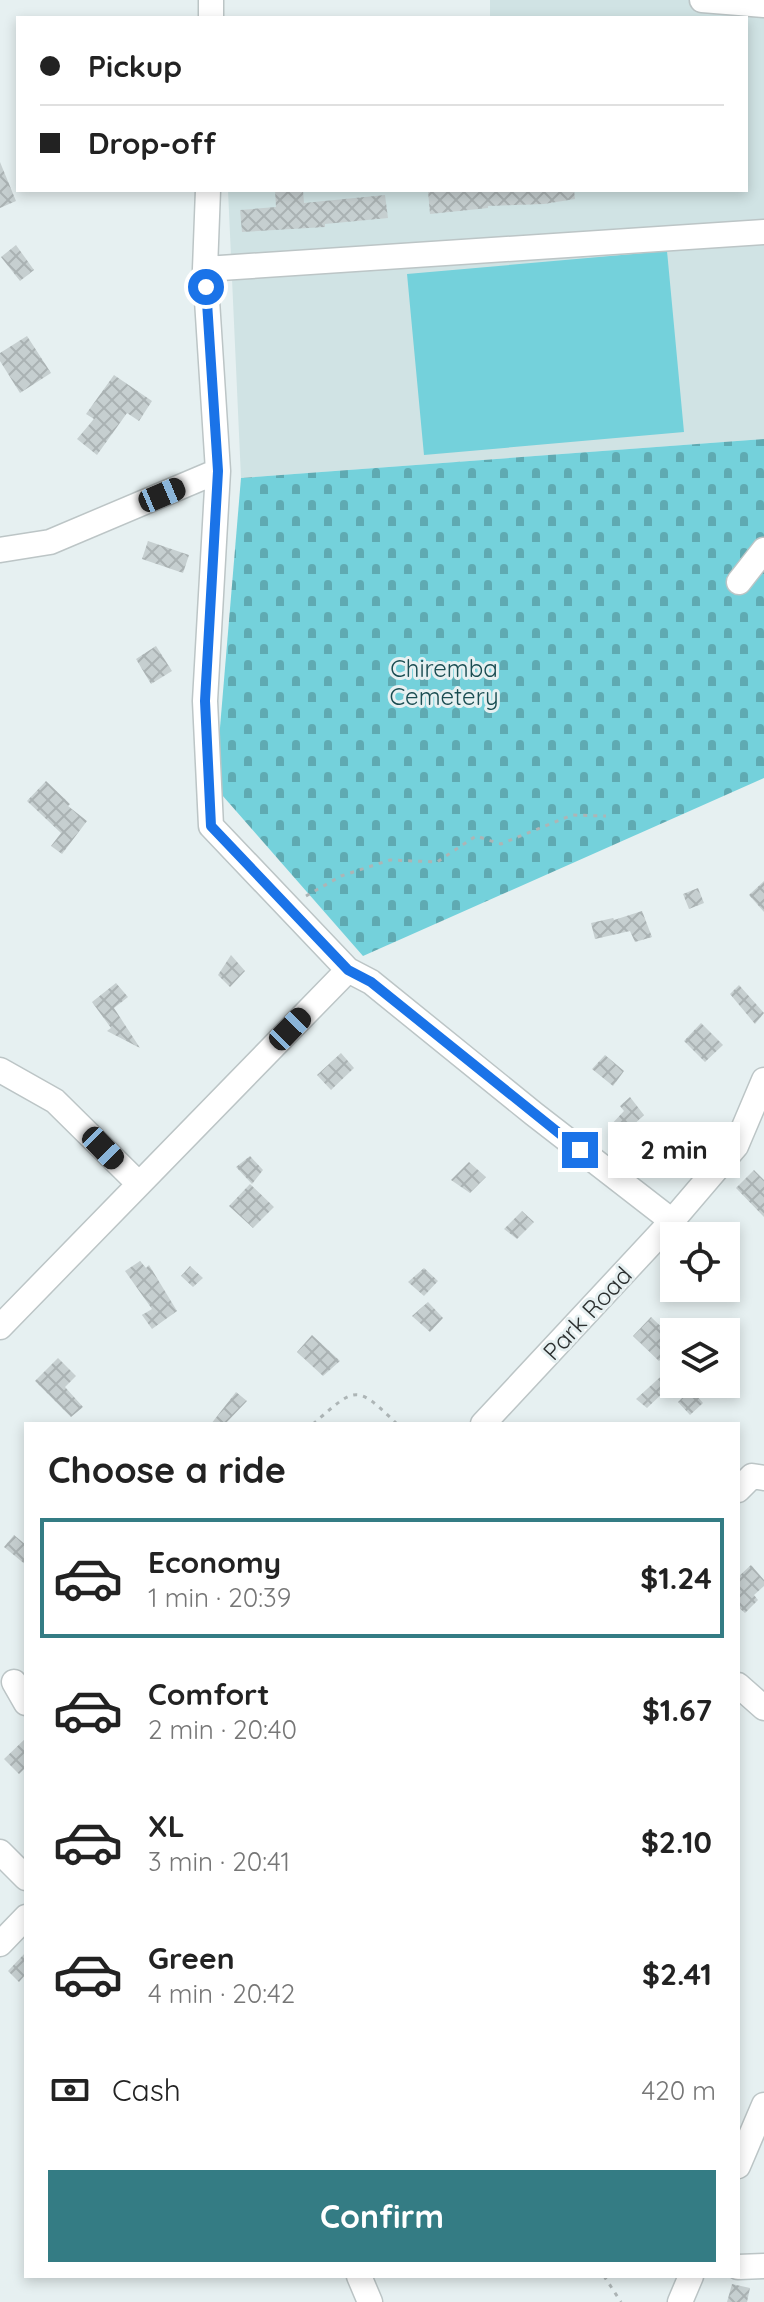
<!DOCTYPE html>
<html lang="en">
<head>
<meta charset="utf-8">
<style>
  :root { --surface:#fff; --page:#f6f6f6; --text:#222; --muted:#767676; --line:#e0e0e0; --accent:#347c84 }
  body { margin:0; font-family:Quicksand,sans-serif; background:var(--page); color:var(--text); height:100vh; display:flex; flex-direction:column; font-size:30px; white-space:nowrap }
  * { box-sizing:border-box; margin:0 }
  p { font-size:26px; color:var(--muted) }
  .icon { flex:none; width:44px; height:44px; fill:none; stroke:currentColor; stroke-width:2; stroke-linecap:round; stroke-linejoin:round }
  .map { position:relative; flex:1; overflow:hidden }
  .details { position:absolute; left:24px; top:1422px; width:716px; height:856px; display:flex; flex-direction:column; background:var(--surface); border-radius:0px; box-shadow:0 4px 12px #0003 }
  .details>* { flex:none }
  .guide { position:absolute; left:16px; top:16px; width:732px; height:176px; border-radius:0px; box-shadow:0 4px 12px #0003; display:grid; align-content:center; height:176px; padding:0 24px; background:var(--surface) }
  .buttons { position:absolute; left:660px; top:1222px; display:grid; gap:16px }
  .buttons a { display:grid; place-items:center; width:80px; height:80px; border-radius:0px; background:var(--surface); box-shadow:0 4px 12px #0003; font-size:40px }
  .end { position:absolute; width:36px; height:36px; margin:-18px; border:10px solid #1a73e8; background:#fff; box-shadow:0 0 0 4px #fff }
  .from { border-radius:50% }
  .bubble { position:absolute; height:56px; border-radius:0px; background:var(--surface); box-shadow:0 4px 12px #0003; font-size:26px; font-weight:700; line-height:56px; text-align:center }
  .car { position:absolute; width:24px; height:48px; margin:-24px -12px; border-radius:10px; box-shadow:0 0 6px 2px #0007; background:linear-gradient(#222 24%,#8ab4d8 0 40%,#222 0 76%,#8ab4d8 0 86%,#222 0) }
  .guide b { display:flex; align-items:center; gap:28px; height:76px; font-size:30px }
  .guide b+b { border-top:2px solid var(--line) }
  .guide i { width:20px; height:20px; background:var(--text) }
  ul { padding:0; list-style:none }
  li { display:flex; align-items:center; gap:24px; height:120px; margin:0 16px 12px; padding:0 8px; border:4px solid transparent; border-radius:0px }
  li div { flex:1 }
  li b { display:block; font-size:30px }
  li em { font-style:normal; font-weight:700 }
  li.current { border-color:var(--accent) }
  li>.icon { width:72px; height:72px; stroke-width:1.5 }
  h2 { padding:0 24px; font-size:36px; line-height:96px }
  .pay { display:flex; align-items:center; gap:20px; height:88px; padding:0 24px; font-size:30px }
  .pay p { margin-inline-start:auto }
  .action { display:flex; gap:16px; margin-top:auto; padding:16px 24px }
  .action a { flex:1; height:92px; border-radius:0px; background:var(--accent); color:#fff; font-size:32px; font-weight:700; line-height:92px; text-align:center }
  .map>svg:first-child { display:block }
</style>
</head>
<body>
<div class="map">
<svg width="764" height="2302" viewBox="0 0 764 2302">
  <defs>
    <pattern id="cemetery-stones" width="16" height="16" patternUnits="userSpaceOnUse" patternTransform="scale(2)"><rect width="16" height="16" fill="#74d1db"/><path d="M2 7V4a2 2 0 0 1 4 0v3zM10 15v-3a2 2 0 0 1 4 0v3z" fill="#5faab2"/></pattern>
    <pattern id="building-cross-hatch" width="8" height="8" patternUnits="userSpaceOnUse" patternTransform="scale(2)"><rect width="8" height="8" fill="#c6cfd0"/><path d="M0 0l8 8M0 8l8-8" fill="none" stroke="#aab2b3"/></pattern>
  </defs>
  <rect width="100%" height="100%" fill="#e6f0f1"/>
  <path fill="#d0e3e4" d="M490,0H692L764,5V439L241,478L228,190H746V18H490Z"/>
  <path fill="url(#cemetery-stones)" d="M764,439V778L363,956L215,787L241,478Z"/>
  <path fill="#74d1db" d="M667,251L684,432L424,455L407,274Z"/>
  <path fill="url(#building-cross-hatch)" d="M0,162L16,201L0,208Z
    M275,190H303L304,203L385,195L388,218L325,224V227L242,232L240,210L276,207Z
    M574,190L575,199L544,204L488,206V208L430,214L428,191Z
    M16,245L34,270L20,281L1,257Z
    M27,336L51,373L20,393L0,361V353Z
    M114,375L152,401L139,421L127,413L97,455L77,439L94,419L86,414Z
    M148,541L189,555L183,573L142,559Z
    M156,646L172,671L151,684L136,659Z
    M46,781L70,804L68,806L87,821L62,854L51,846L61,833L27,801Z
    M764,881V912L749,895Z
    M698,888L704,903L689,909L683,894Z
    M642,911L652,937L635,942L630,931L595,939L591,923L613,918L614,920Z
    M231,955L245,971L230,987L218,975Z
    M116,983L128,997L114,1008L140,1048L107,1031L111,1028L92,1002Z
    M739,985L764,1013L755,1024L730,994Z
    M701,1023L723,1045L705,1062L684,1041Z
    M341,1053L354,1068L331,1090L317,1075Z
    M605,1055L624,1071L613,1086L592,1069Z
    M630,1097L644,1115L619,1138L608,1128L624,1111L620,1106Z
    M250,1156L263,1170L252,1184L236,1167Z
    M469,1162L486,1177L470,1193L451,1180Z
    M754,1170L764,1180V1217L736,1188Z
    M250,1184L274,1207L253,1228L229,1206Z
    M522,1211L534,1222L517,1239L504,1229Z
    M140,1261L146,1268L149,1265L177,1311L152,1329L142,1315L152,1309L125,1271Z
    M190,1266L203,1278L193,1287L181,1276Z
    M424,1268L438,1281L424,1296L408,1282Z
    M428,1302L443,1318L430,1332L412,1316Z
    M651,1317L674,1339V1345L659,1361L633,1336Z
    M312,1335L340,1361L323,1376L297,1352Z
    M58,1358L76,1376L65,1387L83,1407L71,1417L35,1381Z
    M668,1370L674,1377V1398L666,1390L647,1408L636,1399Z
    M691,1389L703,1403L690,1415L678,1402Z
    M236,1392L247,1401L225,1424H211Z
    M14,1535L26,1545V1565L4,1547Z
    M751,1565L764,1580V1586L754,1595L758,1600L745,1613L738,1607V1577Z
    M26,1738V1767L19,1774L4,1759Z
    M26,1952V1974L19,1982L8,1971Z
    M732,2284L750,2288L747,2302H727Z"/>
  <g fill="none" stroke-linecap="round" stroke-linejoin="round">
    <g stroke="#bcc5c6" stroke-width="27">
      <path id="minor" d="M702,0L764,5
        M211,18V0
        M208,190L205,269L218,471L205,701L211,826L348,970L371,982L534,1114L672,1221
        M205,269L764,232
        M0,550L50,542L218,471
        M739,582L764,550
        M0,1070L55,1101L138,1183
        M0,1327L348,970
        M483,1424L672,1221L736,1146L764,1080
        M738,1490L752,1476L764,1478
        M14,1682L26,1703
        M738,1685L764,1708
        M0,1852L26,1878
        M0,1944L26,1917
        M738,2166L764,2105
        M738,2267L764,2266
        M359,2276L370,2302
        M680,2302L691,2276"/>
    </g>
    <path stroke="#adb5b6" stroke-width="3" stroke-dasharray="4 6" stroke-linecap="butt" d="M77,190H78
      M306,896L341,876L390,860L437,862L476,836L501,844L572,815L606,816
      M313,1424C356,1387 355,1383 397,1424
      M604,2276L621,2302"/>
    <use href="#minor" stroke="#fff" stroke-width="24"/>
  </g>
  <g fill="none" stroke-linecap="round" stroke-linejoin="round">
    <path stroke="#1a73e8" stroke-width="10" d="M206,287L218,471L205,701L211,826L348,970L371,982L580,1150"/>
  </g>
  <g text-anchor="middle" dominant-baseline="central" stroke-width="6" stroke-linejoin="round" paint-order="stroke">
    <g font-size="24" fill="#194c51" stroke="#e6f0f1">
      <text x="444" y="668">Chiremba<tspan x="444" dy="28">Cemetery</tspan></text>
    </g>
    <g font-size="24" fill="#2b2f2f" stroke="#e6f0f1">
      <text transform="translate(587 1313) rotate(-47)">Park Road</text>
    </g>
  </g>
</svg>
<div class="buttons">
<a><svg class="icon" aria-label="locate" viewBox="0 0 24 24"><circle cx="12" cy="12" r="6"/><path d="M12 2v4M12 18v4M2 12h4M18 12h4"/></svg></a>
<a><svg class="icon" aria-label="layers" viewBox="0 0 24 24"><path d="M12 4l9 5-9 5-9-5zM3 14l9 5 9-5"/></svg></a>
</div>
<i class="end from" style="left:206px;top:287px"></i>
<i class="end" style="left:580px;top:1150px"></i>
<div class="bubble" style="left:608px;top:1122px;width:132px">2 min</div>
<i class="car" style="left:162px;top:495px;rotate:67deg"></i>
<i class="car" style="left:290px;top:1029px;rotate:44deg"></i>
<i class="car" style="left:103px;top:1148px;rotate:136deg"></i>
<div class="guide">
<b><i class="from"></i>Pickup</b>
<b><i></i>Drop-off</b>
</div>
<section class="details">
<h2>Choose a ride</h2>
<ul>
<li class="current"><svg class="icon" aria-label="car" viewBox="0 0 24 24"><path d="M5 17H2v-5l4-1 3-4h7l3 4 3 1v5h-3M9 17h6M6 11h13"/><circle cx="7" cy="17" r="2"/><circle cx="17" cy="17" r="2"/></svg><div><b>Economy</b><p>1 min · 20:39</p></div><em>$1.24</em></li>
<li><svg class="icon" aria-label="car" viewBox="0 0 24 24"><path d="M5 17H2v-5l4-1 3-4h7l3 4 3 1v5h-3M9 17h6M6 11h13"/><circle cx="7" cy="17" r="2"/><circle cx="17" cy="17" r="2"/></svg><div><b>Comfort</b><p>2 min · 20:40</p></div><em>$1.67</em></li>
<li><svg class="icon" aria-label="car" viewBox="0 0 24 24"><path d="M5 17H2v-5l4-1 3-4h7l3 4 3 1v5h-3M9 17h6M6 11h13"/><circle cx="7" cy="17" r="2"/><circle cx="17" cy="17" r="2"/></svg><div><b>XL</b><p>3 min · 20:41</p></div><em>$2.10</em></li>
<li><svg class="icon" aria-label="car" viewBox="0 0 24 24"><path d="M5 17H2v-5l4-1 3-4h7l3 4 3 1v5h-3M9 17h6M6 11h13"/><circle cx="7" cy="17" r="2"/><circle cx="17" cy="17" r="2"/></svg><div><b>Green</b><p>4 min · 20:42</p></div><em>$2.41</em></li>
</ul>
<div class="pay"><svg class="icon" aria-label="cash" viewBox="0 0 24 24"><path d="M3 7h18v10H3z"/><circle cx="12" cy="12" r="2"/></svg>Cash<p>420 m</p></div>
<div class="action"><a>Confirm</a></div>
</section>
</div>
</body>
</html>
